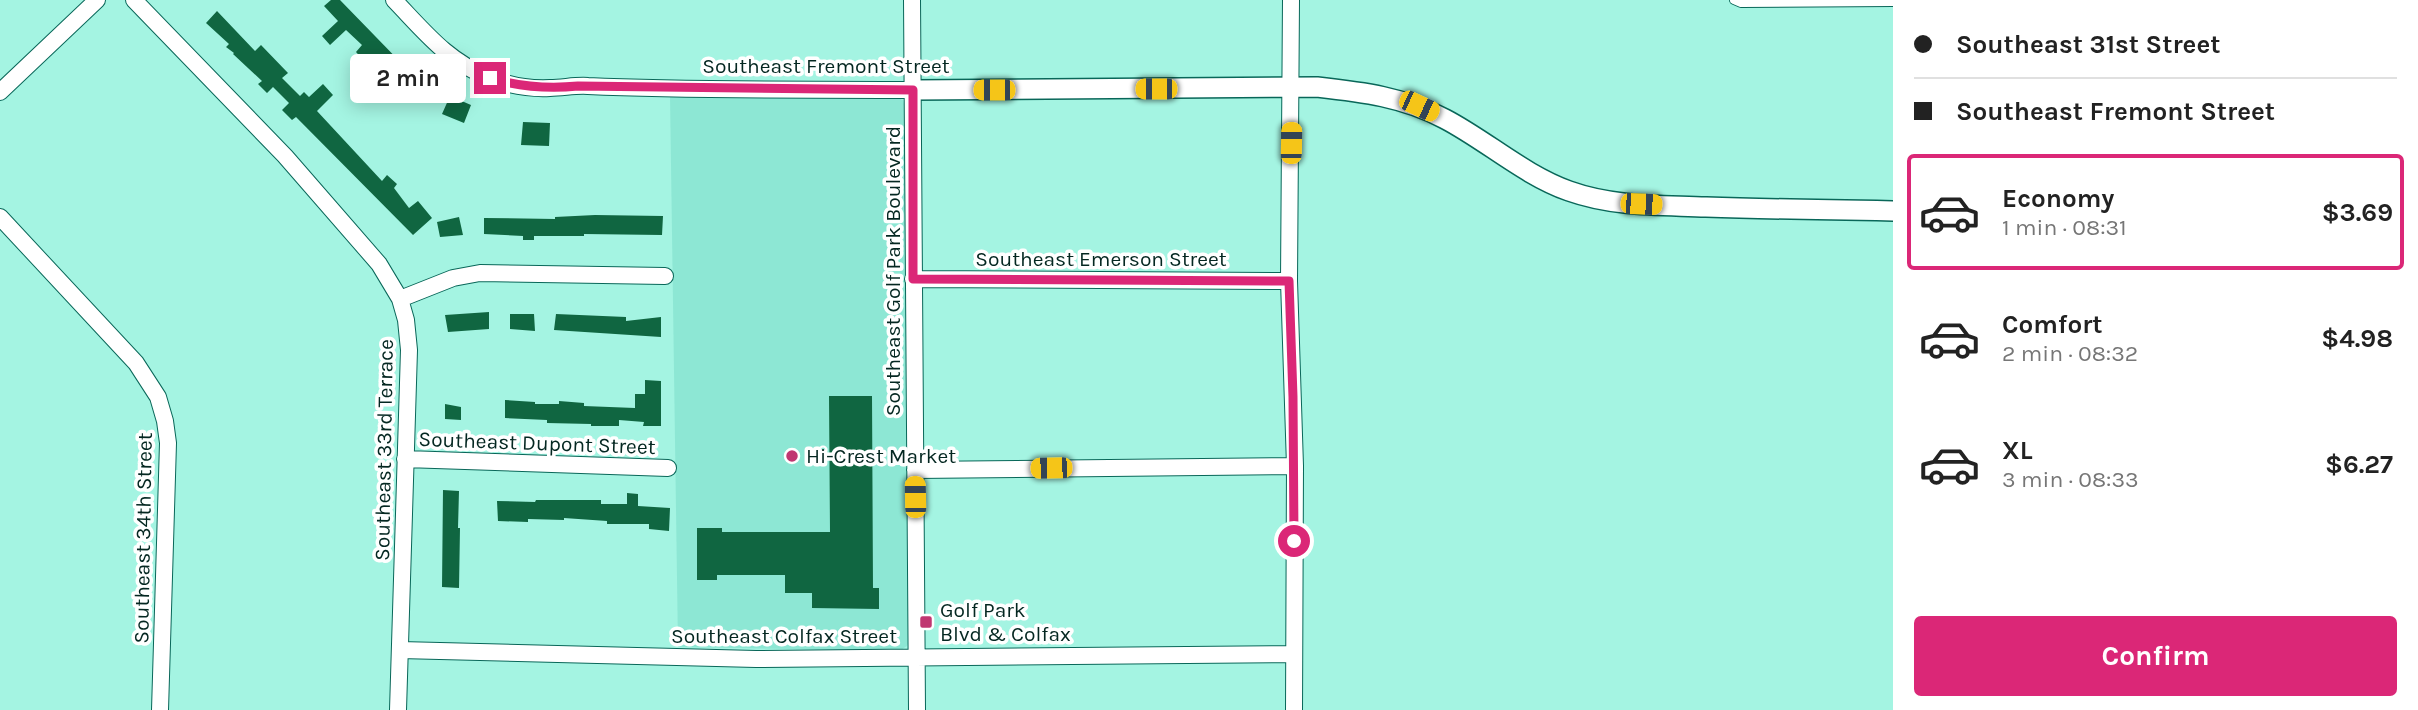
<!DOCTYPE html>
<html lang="en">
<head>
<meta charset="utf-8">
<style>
  :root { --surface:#fff; --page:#f2f2f2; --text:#222; --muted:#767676; --line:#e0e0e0; --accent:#db2777 }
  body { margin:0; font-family:Karla,sans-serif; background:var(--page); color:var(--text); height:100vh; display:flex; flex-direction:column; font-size:26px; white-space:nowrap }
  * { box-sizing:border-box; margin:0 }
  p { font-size:23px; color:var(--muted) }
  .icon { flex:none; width:38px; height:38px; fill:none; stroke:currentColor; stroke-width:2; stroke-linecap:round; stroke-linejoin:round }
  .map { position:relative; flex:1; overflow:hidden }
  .drawer { display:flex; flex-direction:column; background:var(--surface); width:525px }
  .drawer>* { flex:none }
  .guide { display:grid; align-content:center; height:154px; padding:0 21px; background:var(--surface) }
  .end { position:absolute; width:32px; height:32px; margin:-16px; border:9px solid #db2777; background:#fff; box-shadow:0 0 0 4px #fff }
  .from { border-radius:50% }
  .bubble { position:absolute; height:49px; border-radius:7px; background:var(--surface); box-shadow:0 4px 18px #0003; font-size:23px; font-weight:700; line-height:49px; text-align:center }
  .car { position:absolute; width:21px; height:42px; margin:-21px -10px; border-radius:9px; box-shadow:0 0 5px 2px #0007; background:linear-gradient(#f5c518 24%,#345 0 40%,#f5c518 0 76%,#345 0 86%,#f5c518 0) }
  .guide b { display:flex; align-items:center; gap:24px; height:66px; font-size:26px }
  .guide b+b { border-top:2px solid var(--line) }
  .guide i { width:18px; height:18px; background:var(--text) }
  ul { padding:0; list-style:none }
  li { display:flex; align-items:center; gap:21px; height:116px; margin:0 14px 10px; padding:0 7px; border:4px solid transparent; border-radius:7px }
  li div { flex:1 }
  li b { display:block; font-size:26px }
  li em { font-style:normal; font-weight:700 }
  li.active { border-color:var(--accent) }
  li>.icon { width:63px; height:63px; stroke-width:1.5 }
  .primary-button { display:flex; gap:14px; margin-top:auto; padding:14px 21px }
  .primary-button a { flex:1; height:80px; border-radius:7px; background:var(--accent); color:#fff; font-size:28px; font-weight:700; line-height:80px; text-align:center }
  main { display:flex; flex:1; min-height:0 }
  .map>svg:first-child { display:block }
</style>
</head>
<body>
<main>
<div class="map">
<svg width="1893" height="710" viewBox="0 0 1893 710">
  <rect width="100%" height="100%" fill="#a4f4e2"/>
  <path fill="#8de7d4" d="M670,95L895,97L903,100L905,108L910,640L907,646L899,651L678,647Z"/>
  <path fill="#106641" d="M331,0H340L410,72L398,84L371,57L365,62L356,52L362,45L346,30L330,45L322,36L338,21L324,6Z
    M217,11L255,51L261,45L288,73L282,78L300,96L304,92L309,97L323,84L333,95L317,111L382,181L387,175L397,184L394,188L409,208L418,201L432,218L413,235L296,117L292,120L282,110L289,103L273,87L267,93L258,84L262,81L233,54L234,53L226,47L229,44L206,23Z
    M450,96L471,105L464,123L442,114Z
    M523,122L550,123L549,146L521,145Z
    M595,215L663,216L662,235L584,234V236H534V240H523V236L484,234V218L555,219V217Z
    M459,217L463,235L440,237L437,222Z
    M489,312V329L448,332L445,315Z
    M510,314H534L535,331L510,329Z
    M556,314L626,317V321L661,317V337L554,330Z
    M645,380L661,381V426H643L644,422L619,420V426H591V424L547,423V420L505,418V400L535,402V404H559V401L584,403V406L635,408V394H645Z
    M829,396H872L873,588H879V609L812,608V593H785V575H717V580H697V528H722V532H830Z
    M445,404L461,407V420L445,419Z
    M443,490L459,491L458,528H460L459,588L442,587Z
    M627,493L638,494V506L670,508L669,531L649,529V524H607V521L564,518V520L528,519V522L498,521L497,501L535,502L536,500H601V504H627Z"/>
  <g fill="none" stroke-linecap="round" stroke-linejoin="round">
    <g stroke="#096759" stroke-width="10">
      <path id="service" d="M1734,0L1741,3L1893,2"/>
    </g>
    <g stroke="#096759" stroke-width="18">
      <path id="minor" d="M134,0L285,156L379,264L400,299L406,320L409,350L398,710
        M394,0C424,31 447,61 488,77C507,85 529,89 550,88C563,88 575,85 588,86C696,91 805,89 913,90
        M912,0L917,710
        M1291,0L1289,281L1295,466L1294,710
        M0,92L97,0
        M0,217L136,363L158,397L165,421L168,443L160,710
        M913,279L1289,281
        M400,299L453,278L480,273L665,276
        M405,459L668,468
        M915,470L1295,466
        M400,650L756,659L1293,654"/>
    </g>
    <g stroke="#096759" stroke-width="22">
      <path id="tertiary" d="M913,90L1317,87C1362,92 1404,97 1445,119C1487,141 1524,175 1569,191C1614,207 1660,205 1706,207C1769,209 1831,210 1893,211"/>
    </g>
    <use href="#service" stroke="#fff" stroke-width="8"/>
    <use href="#minor" stroke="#fff" stroke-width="16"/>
    <use href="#tertiary" stroke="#fff" stroke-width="19"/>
  </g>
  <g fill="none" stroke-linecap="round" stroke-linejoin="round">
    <path stroke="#db2777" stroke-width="9" d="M490,78C520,87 547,89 578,86L913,90V279L1289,281L1293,397L1294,541"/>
  </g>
  <g fill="#c03771" stroke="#fff" stroke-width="2.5">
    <circle cx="792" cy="456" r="7"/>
    <rect x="919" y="615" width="14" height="14" rx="3.5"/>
  </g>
  <g text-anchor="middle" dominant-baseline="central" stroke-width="7" stroke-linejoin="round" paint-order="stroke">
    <g font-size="21" fill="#042721" stroke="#fff">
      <text x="826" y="66">Southeast Fremont Street</text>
      <text x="1101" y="259">Southeast Emerson Street</text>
      <text transform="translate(893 271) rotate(-90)">Southeast Golf Park Boulevard</text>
      <text transform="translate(537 443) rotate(2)">Southeast Dupont Street</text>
      <text transform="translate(384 450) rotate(-89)">Southeast 33rd Terrace</text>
      <text transform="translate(143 538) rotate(-89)">Southeast 34th Street</text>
      <text x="784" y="636">Southeast Colfax Street</text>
    </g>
    <g font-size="21" fill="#042721" stroke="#fff" text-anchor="start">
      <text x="806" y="456">Hi-Crest Market</text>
      <text x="940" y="610">Golf Park<tspan x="940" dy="24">Blvd &amp; Colfax</tspan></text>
    </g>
  </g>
</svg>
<i class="end from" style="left:1294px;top:541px"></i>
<i class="end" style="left:490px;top:78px"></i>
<div class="bubble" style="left:350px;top:54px;width:116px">2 min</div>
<i class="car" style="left:1156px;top:89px;rotate:270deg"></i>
<i class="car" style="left:994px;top:90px;rotate:270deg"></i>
<i class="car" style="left:1419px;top:106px;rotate:115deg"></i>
<i class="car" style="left:1291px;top:143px;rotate:1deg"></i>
<i class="car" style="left:1641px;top:204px;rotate:92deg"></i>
<i class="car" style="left:1051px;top:468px;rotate:269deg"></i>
<i class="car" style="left:915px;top:497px;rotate:359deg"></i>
</div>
<section class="drawer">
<div class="guide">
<b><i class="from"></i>Southeast 31st Street</b>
<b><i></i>Southeast Fremont Street</b>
</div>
<ul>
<li class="active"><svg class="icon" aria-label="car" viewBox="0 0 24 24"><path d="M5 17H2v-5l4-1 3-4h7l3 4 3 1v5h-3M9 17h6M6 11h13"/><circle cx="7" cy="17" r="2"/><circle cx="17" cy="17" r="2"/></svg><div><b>Economy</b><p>1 min · 08:31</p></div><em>$3.69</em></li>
<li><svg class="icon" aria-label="car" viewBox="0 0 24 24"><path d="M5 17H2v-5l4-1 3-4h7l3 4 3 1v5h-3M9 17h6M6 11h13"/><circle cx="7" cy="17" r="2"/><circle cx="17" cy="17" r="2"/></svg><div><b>Comfort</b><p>2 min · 08:32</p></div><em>$4.98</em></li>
<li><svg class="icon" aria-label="car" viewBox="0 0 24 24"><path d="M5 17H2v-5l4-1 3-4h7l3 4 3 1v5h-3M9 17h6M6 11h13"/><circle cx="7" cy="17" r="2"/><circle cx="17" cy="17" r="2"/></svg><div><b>XL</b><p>3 min · 08:33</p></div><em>$6.27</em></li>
</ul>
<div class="primary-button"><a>Confirm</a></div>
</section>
</main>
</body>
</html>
